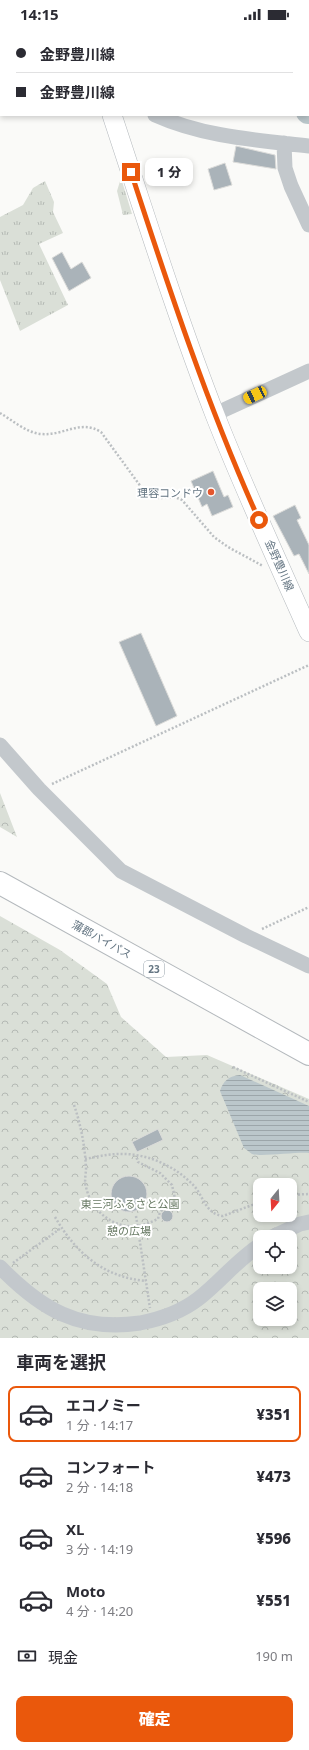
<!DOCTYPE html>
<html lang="ja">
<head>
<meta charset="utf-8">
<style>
  :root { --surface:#fff; --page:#f2f2f3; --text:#2b2b33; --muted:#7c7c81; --line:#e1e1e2; --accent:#ea580c }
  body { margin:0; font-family:"Noto Sans","Noto Sans JP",sans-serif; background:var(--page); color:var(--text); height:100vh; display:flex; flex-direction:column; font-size:15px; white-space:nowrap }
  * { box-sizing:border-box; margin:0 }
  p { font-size:13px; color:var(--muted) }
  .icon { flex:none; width:22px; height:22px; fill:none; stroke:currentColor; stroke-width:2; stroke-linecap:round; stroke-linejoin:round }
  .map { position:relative; height:1310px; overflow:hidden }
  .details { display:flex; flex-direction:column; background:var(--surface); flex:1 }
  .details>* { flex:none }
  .guide { position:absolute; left:0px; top:0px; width:309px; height:88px; box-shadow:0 2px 6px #0003; display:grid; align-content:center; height:88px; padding:0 16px; background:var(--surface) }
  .needle { width:26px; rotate:198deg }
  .fabs { position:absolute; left:253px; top:1150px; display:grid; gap:8px }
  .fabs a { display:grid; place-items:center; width:44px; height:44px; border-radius:8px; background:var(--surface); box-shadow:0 2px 6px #0003; font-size:20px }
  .end { position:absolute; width:18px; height:18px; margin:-9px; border:5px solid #ea580c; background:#fff; box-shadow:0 0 0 2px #fff }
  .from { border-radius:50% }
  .bubble { position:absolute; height:28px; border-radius:8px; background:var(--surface); box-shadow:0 2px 6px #0003; font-size:13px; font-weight:800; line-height:28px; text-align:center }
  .car { position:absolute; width:12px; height:24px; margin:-12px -6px; border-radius:5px; box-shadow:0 0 3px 1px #0007; background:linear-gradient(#f5c518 24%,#345 0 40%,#f5c518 0 76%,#345 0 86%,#f5c518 0) }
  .guide b { display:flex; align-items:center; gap:14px; height:38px; font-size:15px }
  .guide b+b { border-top:1px solid var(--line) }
  .guide i { width:10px; height:10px; background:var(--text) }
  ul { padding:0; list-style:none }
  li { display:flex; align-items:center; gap:12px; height:56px; margin:0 8px 6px; padding:0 8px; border:2px solid transparent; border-radius:8px }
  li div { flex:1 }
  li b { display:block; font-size:15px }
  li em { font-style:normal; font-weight:800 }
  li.current { border-color:var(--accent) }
  li>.icon { width:36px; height:36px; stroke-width:1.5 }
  h2 { padding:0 16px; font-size:18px; line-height:48px }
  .pay { display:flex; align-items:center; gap:10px; height:44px; padding:0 16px; font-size:15px }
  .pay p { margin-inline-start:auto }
  .cta { display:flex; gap:8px; margin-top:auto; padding:8px 16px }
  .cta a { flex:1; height:46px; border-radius:8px; background:var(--accent); color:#fff; font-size:16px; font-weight:800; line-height:46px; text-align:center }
  .status { display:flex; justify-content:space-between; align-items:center; height:28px; padding:0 20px; background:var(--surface); direction:ltr }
  .status svg { height:11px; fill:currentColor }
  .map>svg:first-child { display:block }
</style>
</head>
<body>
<div class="status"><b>14:15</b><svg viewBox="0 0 49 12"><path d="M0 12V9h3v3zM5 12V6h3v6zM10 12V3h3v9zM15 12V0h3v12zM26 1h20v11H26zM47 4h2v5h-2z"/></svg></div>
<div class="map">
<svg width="309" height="1310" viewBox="0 0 309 1310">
  <defs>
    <pattern id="grass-tufts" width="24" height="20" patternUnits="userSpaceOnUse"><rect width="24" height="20" fill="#dadfd7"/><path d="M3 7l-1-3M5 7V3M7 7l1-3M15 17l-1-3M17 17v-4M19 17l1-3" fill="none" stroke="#b4b9b4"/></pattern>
    <pattern id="forest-crowns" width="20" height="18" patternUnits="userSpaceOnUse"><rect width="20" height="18" fill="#dadfd7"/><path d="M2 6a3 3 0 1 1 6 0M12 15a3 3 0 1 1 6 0" fill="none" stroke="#b4b9b4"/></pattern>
    <pattern id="water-rules" width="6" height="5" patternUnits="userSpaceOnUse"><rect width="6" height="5" fill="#bbc7cb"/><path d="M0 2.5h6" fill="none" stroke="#9ca6aa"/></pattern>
  </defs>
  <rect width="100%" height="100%" fill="#fafaf8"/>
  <path fill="url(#grass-tufts)" d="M121,150L132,186L123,187L117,163Z
    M45,153L54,174L53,184L63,205L39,216L68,277L20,303L0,252V189L23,177L33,160Z"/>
  <path fill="url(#forest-crowns)" fill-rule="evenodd" d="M0,765L17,809L0,799Z
    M0,888L60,922L107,956L121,989L166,1029L207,1027L309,1071V1310H0ZM260,1157H290V1187H260ZM260,1209H290V1239H260ZM260,1261H290V1291H260Z"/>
  <path fill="url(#water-rules)" d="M240,1047L309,1078V1125C296,1124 260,1129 252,1126C249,1124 247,1122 244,1120L220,1063C223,1053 229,1048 240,1047Z"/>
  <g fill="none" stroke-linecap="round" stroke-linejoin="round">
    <path stroke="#bbc7cb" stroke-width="24" d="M197,0L198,1
      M308,84H309"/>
  </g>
  <path fill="#aab3b9" stroke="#dcdcda" d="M236,118L275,127L276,141L233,134Z
    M225,135L232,157L214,162L208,141Z
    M62,224L71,241L82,234L91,250L69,263L52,230Z
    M213,443L224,469L228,467L233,479L212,488L207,476L202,479L191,453Z
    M295,477L301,490L297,492L309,517V546L299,526L294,528L273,488Z
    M141,605L177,688L156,698L119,614Z
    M158,1101L163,1112L137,1124L132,1114Z
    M111 1166a18 18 0 1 1 36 0a18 18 0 1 1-36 0Z
    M161 1188a6 6 0 1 1 12 0a6 6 0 1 1-12 0Z"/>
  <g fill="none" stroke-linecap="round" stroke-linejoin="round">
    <g stroke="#b5babe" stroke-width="20">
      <path id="major" d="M84,0V1
        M112,87C145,187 177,289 215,387C244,461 277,532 309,604"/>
    </g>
    <g stroke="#b4b9bd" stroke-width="24">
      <path id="highway" d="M0,855L309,1026"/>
    </g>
    <path stroke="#bbbfc2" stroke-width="2.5" stroke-dasharray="2 2" stroke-linecap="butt" d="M0,385C12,392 27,405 41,406C64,408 80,391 101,404L144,463C160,477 167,464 182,472L214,509L228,519L263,538
      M52,756L309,637
      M262,901L309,879
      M233,1039L309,1074
      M74,1077C81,1097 85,1119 86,1140C86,1146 84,1153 86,1159C91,1182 113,1201 137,1198C145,1197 151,1194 158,1191C160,1180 166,1178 176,1175L172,1157L160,1145L138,1134L136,1128
      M85,1131C96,1129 107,1126 119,1126C147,1125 176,1138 195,1159C204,1170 206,1186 223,1188L260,1174
      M290,1167L309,1166
      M136,1188L150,1280
      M55,1189C76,1225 103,1249 146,1253
      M13,1235L61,1200"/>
    <path stroke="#c3c8cc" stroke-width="15" d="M238,1V0
      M155,87C204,109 256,112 309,118
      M284,115L285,140L291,158L309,197
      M215,386L309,343
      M0,717L39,761L121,843L246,908L309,938
      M272,1209L300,1196L309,1194
      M0,1239C41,1281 79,1304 140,1295C161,1291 181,1284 198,1271C220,1254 237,1232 260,1217"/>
    <use href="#major" stroke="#fff" stroke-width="19"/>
    <use href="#highway" stroke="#fff" stroke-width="22"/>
  </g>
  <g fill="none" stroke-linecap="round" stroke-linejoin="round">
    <path stroke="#ea580c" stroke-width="5" d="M131,144C169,261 208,379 259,492"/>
  </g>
  <circle fill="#e4572e" stroke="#fff" stroke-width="1.5" cx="211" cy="464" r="4"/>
  <g text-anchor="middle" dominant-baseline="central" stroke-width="4" stroke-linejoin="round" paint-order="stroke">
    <rect fill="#fff" stroke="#939fa8" stroke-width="1" x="144" y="933" width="20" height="16" rx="3"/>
    <g font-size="10" font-weight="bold" fill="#657683">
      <text x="154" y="941">23</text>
    </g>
    <g font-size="11" fill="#657683" stroke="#fff" text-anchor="end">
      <text x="203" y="464">理容コンドウ</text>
    </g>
    <g font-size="11" fill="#657683" stroke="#fff">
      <text transform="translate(280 537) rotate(66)">金野豊川線</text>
      <text transform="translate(102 911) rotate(29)">蒲郡バイパス</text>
    </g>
    <g font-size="11" fill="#687a64" stroke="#fff">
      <text x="130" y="1175">東三河ふるさと公園</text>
      <text x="129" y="1202">憩の広場</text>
    </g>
  </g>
</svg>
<div class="fabs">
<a><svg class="needle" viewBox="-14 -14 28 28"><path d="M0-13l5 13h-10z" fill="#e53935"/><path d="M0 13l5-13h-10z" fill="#7c7c81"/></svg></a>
<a><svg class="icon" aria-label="locate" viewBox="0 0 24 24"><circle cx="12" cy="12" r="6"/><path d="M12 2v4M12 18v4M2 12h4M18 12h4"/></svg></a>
<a><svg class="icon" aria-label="layers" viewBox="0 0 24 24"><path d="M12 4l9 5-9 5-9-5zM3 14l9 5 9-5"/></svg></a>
</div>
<i class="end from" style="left:259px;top:492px"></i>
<i class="end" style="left:131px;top:144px"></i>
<div class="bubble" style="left:145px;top:130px;width:48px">1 分</div>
<i class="car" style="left:255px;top:367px;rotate:245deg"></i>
<div class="guide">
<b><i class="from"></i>金野豊川線</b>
<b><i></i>金野豊川線</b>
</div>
</div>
<section class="details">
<h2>車両を選択</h2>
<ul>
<li class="current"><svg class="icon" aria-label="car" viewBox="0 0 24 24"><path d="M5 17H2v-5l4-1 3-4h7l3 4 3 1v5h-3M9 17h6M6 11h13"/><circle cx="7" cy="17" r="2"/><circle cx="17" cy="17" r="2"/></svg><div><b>エコノミー</b><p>1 分 · 14:17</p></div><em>¥351</em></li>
<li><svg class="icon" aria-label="car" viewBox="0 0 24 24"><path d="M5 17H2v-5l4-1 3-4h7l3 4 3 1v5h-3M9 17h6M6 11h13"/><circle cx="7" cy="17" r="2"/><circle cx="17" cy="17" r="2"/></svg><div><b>コンフォート</b><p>2 分 · 14:18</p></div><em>¥473</em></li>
<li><svg class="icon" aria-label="car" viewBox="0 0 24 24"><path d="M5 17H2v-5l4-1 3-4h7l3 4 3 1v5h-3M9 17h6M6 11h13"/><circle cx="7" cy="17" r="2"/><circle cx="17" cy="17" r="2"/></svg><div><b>XL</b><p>3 分 · 14:19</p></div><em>¥596</em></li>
<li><svg class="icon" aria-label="car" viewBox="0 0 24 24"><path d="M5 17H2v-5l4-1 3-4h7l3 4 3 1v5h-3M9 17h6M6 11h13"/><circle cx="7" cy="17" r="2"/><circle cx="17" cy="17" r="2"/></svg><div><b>Moto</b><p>4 分 · 14:20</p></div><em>¥551</em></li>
</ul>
<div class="pay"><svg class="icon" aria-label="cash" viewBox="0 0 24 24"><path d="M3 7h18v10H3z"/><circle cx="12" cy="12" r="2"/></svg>現金<p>190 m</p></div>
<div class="cta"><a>確定</a></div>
</section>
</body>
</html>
